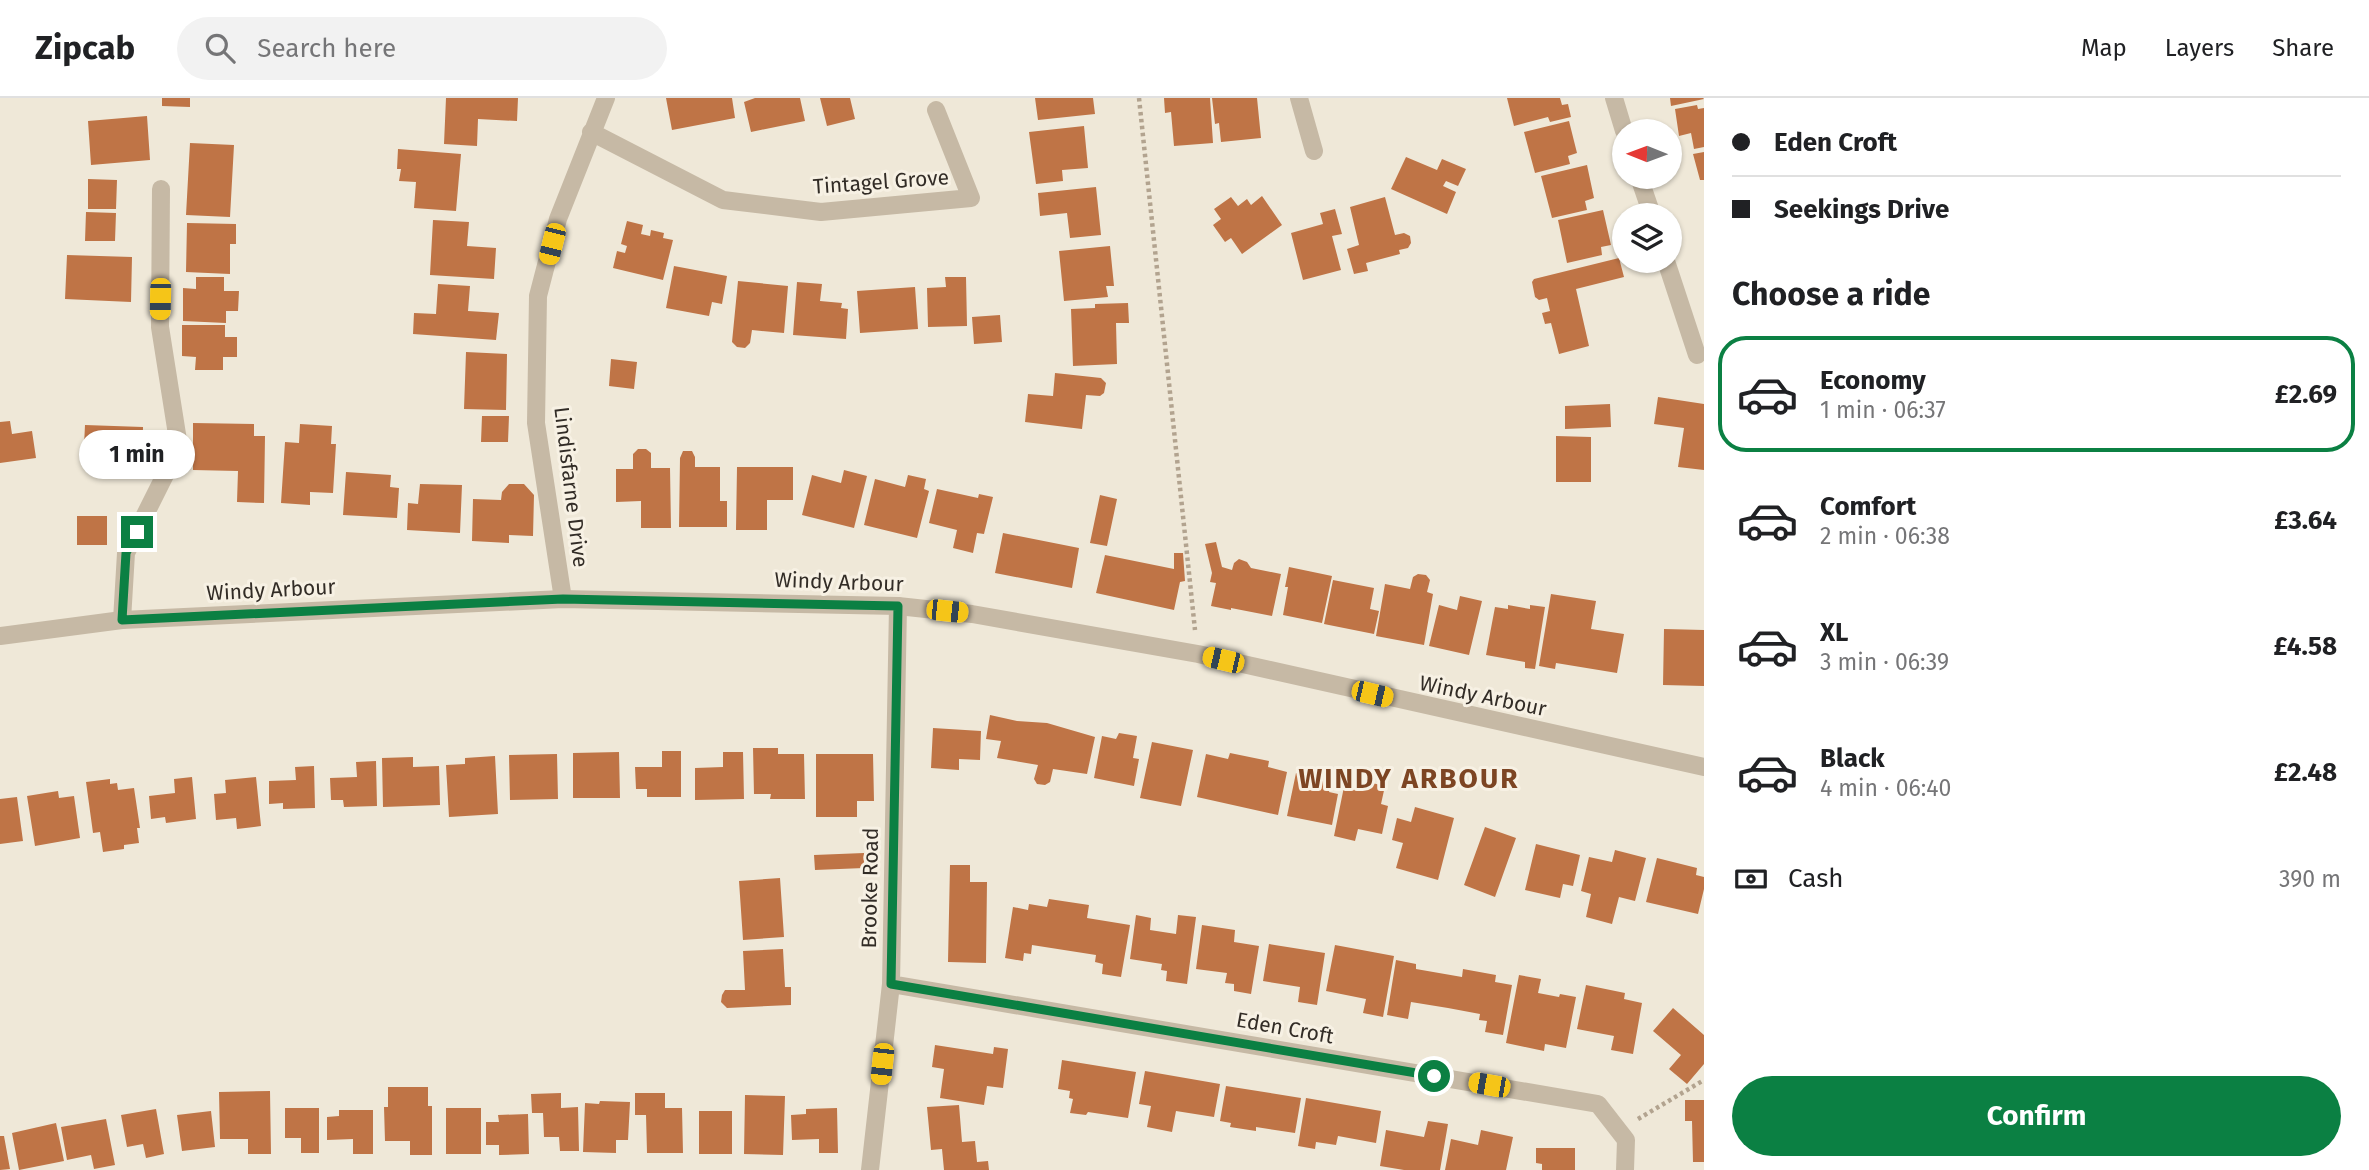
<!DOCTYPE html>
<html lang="en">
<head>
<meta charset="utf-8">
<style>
  :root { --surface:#fff; --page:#f2f2f2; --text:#202124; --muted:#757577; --line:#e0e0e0; --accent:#0b8043 }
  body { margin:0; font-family:"Fira Sans",sans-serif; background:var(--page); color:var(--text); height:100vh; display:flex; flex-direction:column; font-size:26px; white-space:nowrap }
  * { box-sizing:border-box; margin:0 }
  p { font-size:23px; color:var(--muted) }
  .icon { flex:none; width:38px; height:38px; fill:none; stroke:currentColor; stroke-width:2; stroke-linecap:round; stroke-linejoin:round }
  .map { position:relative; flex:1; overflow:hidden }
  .panel { display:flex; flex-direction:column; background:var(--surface); width:665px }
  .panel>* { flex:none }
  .banner { display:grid; align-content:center; height:154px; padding:0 28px; background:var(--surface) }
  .needle { width:46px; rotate:271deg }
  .buttons { position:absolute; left:1612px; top:21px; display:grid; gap:14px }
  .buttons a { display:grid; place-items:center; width:70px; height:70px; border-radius:50%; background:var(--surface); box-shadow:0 2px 5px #0004; font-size:35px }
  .end { position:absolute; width:32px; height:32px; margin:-16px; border:9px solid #0b8043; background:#fff; box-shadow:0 0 0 4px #fff }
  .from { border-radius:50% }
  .bubble { position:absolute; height:49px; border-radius:24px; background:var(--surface); box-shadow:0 2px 5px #0004; font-size:23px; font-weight:700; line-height:49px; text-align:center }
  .car { position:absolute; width:21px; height:42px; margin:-21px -10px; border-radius:9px; box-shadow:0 0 5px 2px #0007; background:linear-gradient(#f5c518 24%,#345 0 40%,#f5c518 0 76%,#345 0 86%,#f5c518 0) }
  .banner b { display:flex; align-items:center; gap:24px; height:66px; font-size:26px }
  .banner b+b { border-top:2px solid var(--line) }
  .banner i { width:18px; height:18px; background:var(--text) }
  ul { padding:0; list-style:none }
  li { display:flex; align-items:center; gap:21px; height:116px; margin:0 14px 10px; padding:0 14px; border:4px solid transparent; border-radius:28px }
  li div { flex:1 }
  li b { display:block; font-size:26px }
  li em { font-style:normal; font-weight:700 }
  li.selected { border-color:var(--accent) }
  li>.icon { width:63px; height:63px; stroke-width:1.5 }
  h2 { padding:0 28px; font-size:32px; line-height:84px }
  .pay { display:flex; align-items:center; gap:18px; height:77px; padding:0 28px; font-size:26px }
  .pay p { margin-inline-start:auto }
  .primary-button { display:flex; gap:14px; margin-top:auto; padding:14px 28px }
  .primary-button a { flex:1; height:80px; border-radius:42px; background:var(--accent); color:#fff; font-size:28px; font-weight:700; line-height:80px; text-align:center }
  header { display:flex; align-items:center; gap:42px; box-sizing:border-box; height:98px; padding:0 35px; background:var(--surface); border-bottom:2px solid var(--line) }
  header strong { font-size:33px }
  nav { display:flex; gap:38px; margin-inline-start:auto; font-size:24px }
  .search { width:490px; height:63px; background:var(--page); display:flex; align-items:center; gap:18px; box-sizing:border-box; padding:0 24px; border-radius:38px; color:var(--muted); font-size:26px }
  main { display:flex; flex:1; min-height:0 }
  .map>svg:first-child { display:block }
</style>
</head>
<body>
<header>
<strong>Zipcab</strong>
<div class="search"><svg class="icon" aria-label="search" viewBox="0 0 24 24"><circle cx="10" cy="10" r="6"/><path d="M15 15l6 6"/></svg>Search here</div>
<nav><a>Map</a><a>Layers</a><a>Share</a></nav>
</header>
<main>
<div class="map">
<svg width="1704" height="1072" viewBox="0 0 1704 1072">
  <rect width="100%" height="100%" fill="#efe8d8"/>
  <path fill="#bf7446" d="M162,0H190V9L162,8Z
    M446,0H518L517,23L478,21L477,48L444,46Z
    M666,0H732L735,20L672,32Z
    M755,0H800L805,23L751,34L744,4Z
    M820,0H850L855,21L827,28Z
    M1035,0H1093L1095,16L1038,22Z
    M1164,0H1210L1213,45L1174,48L1171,14L1165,15Z
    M1212,0H1257L1261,40L1221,44L1219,25L1215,26Z
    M1507,0H1560L1562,7L1568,6L1571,19L1550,24L1548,19L1514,28Z
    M1670,0H1703L1704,1L1671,8Z
    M1697,7L1698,11L1704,10V49L1694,51L1691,35L1679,38L1675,11Z
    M147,18L150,62L91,67L88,23Z
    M1569,23L1577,55L1568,58L1570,66L1535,75L1524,34Z
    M1084,28L1088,70L1062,72L1063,83L1036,86L1029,34Z
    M190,45L234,47L230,119L186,117Z
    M398,51L461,56L456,113L414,110L416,84L399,83L401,71H397Z
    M1704,54V82H1700L1693,56Z
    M1406,59L1437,72L1442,61L1466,71L1458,88L1446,83L1443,88L1456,94L1447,116L1391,91Z
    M1587,67L1594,100L1585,103L1587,112L1552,120L1541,78Z
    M88,81L117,82L116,111H88Z
    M1096,89L1101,137L1070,140L1067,115L1040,118L1038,95Z
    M1262,98L1282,127L1242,156L1231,140L1225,144L1213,127L1221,121L1214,111L1231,99L1238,108L1247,101L1251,107Z
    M1385,99L1395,137L1404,135L1410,138L1411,145L1408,150L1399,152L1400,156L1366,165L1368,173L1354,176L1347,151L1359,147L1350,109Z
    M1335,111L1342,136L1332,138L1341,172L1303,182L1291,135L1323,126L1320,115Z
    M1603,112L1611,147L1601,149L1602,157L1567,165L1558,122Z
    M86,114L116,115L115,143H85Z
    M433,122L469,124L467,148L496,150L494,181L430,177Z
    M627,123L643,127L641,136L650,138L651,132L664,135L663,140L673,142L663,182L613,170L617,153L625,155L627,148L621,146Z
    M187,125L236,126V146H230V176L186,174Z
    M1110,148L1114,188H1106L1108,199L1064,203L1059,153Z
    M67,157L132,159L131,204L65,201Z
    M1619,160L1624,179L1576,191L1589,248L1559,256L1551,225L1545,226L1542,215L1550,213L1547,200L1539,202L1535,199L1532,184L1534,181Z
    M674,168L727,178L722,206L712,204L709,218L666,210Z
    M196,179H224V193H239L238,213H226V225L183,223V190L196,191Z
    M945,179H966L967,228L928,229L927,190L946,189Z
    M738,183L788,188L784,235L752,232L750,245L745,250L737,249L732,244Z
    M797,184L822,186L820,203L842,205L841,210L848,211L846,241L793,237Z
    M438,186L470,188L468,213L499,215L496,242L413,236L414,215L436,216Z
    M915,189L918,231L860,235L857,193Z
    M1128,205L1129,225H1116L1117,266L1073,268L1071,211L1095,210V206Z
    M1000,217L1002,244L974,246L972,219Z
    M182,227H225V239H237V259H223V272H195L196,259L182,258Z
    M466,254L507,256L506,312L464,311Z
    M611,261L637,264L634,291L609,288Z
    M1055,275L1101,280L1106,285L1104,295L1100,298L1086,297L1082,331L1025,324L1028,296L1053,298Z
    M1658,299L1704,306V372L1678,369L1684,330L1654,326Z
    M1610,306L1611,329L1565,331V308Z
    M482,318H509L508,344H481Z
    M10,323L12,336L32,333L36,360L0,365V324Z
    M193,325L254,326V338H265L264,405L237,404L238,373L193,372Z
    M300,326L332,328L331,346H336L333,395L310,394V407L281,405L285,344L299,345Z
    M85,327L143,329L142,370L83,368Z
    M1556,338L1591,339V384H1556Z
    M638,351H646L651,355V370H670L671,430H641V403L616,404V371H633V356Z
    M683,353H692L695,359V369H720V403H727V429H679L680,360Z
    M737,369H793V402H767V432H736Z
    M844,372L867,378L854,430L802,417L812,377L841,385Z
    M346,374L391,377L390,389L399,390L397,420L343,417Z
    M908,377L926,381L924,391L929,393L917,440L864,427L875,381L905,389Z
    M420,386L462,387L460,435L407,432L408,405L418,406Z
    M509,386H524L534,397L533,438L509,437V445L472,443L473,401L501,402L502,394Z
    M937,391L978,400L979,396L993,399L984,436L977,435L973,455L953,450L957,432L929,425Z
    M1100,397L1117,401L1107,448L1090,445Z
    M77,418H107V447H77Z
    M1003,435L1079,450L1072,490L995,475Z
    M1216,444L1222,469L1232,472L1234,465L1239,461L1247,464L1251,470L1281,476L1272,518L1231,510V512L1211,508L1216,485L1210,484L1212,475L1205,446Z
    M1174,455H1183L1185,483L1180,484L1174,512L1096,495L1105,457L1174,471Z
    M1289,469L1332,478L1322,525L1283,517L1288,489H1285Z
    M1418,476L1426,477L1430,482L1427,494L1433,496L1424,547L1376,538L1385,486L1410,491L1413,479Z
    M1333,482L1374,490L1370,511L1379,513L1374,536L1324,526Z
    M1551,496L1596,503L1591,531L1624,536L1617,575L1556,565L1555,571L1539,568Z
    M1460,498L1482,503L1469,557L1429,548L1439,507L1457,512Z
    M1508,507L1530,511V507L1545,509L1535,571L1525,570V564L1486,557L1495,509L1508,511Z
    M1664,531L1704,532V588L1663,587Z
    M990,617L1017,623L1047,625L1095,639L1087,676L1053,671L1050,684L1045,687L1037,686L1034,681L1038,667L997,660L1001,643L986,641Z
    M933,630L981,633L980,662L959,661V672L931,670Z
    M1119,635L1137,638L1133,660L1139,661L1134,688L1094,680L1102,638L1116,641Z
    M1152,644L1193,652L1181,708L1140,700Z
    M753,650H778V656H804L805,701H770L771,696H754Z
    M662,653H681V699H647V691H636L635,669H662Z
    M619,654L620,700H573V655Z
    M723,654H743L744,701L695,702V670L723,669Z
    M1230,655L1269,663L1268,669L1287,674L1278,717L1197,699L1206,656L1228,661Z
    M557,656L558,701L510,702L509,657Z
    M816,656H873L874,703H857V719H816Z
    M495,658L498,716L449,719L446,667L465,666V660Z
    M413,659V669L439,668L440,707L383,709L382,660Z
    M376,663L377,708L344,709L343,702H331L330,680L357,679L356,664Z
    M314,668L315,710L283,711V705L269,706V683L296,682L295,669Z
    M1312,673L1333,677L1329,694L1338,696L1332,727L1287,718L1296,675L1311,678Z
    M192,679L196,721L166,725L165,719L151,721L149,698L175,695L174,681Z
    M256,679L261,728L237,731L236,720L216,722L214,696L226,695L225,682Z
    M1346,679L1385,688L1381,706L1388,708L1382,736L1358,731L1355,743L1334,738Z
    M110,681V686L117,685L118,692L134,690L140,730H137L139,745L124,747V751L103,754L100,734L93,735L86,684Z
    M58,693L59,700L74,698L80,740L35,748L27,698Z
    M17,699L23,743L0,746V701Z
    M1415,709L1454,720L1438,782L1396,770L1403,745L1392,742L1397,720L1411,724Z
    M1485,729L1516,740L1495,799L1464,787Z
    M1536,746L1580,757L1573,788L1563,786L1560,800L1525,792Z
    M1615,752L1646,760L1635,803L1619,799L1612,826L1586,819L1591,796L1581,793L1589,759L1612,764Z
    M864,755V770L815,772L814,757Z
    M1657,760L1697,770L1696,777L1704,779V791L1698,816L1646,804Z
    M950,767H970V784H987L986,865L948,864Z
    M780,780L784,839L743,842L739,783Z
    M1049,801L1089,807L1087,820L1130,827L1121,879L1102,876L1103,866L1095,864L1096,857L1032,847L1031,856L1024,855L1023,863L1005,860L1013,809L1028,812L1029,806L1047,809Z
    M1136,817L1151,820L1150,832L1176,836L1178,817L1196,819L1187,886L1166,883L1167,873L1161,872L1162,866L1130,861Z
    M1202,827L1235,832L1234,844L1259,848L1251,896L1234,893V886L1225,885L1227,875L1196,871Z
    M1269,846L1325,855L1317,907L1298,904L1300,889L1263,883Z
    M1335,847L1394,858L1383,919L1363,915L1366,901L1326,893Z
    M783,851L785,889H791V907L727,910L721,904L722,897L725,892H745L743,853Z
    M1396,862L1416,866V871L1462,879L1463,871L1496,877L1495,884L1512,887L1503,937L1485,934L1487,923L1479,922L1480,916L1448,910L1411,904L1408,921L1387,917Z
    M1519,877L1541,881L1538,895L1559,899L1560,896L1576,899L1566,950L1545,946L1544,953L1506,945Z
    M1586,887L1625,895L1624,901L1642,905L1633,956L1611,952L1614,938L1577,931Z
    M1673,910L1704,937V966L1687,986L1669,971L1681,957L1653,933Z
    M935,947L993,956L994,949L1008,951L1003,990L987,988L984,1007L940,1000L944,971L932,969Z
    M1062,962L1136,974L1128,1020L1088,1014L1086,1017L1070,1015L1073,1001L1069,1000L1070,993L1058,991Z
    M1145,973L1220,986L1214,1019L1176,1013L1172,1034L1147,1029L1151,1008L1139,1006Z
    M1226,988L1301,1000L1295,1035L1256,1029V1033L1230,1029L1231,1025L1220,1023Z
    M388,989H428V1008H432V1057H410V1043H385L384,1009H388Z
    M270,993L271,1056H248V1041H220L219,994Z
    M561,995V1010L578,1009L579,1053H560L559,1039H544L543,1015H532L531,996Z
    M635,995H665V1010H682L683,1055H647L646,1017H635Z
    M745,997L785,998L783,1057L744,1056Z
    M1306,1000L1381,1013L1376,1045L1338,1038L1336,1047L1316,1044L1315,1051L1298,1048Z
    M1685,1002H1704V1064H1693L1692,1023H1685Z
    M600,1003L630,1004L628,1042H616V1055L583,1054L585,1005L599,1006Z
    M959,1007L962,1044L975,1043L977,1064L988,1063L989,1072H944L942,1051L931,1052L927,1009Z
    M285,1010H319V1055H301V1040H285Z
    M446,1010H481V1056H446Z
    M837,1010L838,1055H819V1041L792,1042L791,1017L806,1016V1011Z
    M156,1011L164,1056L146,1060L143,1046L127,1049L121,1017Z
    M339,1012H373V1056H353V1041L327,1042V1019L339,1018Z
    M211,1013L215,1049L182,1053L177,1017Z
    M699,1013H732V1056H699Z
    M528,1016L529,1056L499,1057V1047H486V1024H499L498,1017Z
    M106,1021L115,1067L94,1071L91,1057L67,1062L61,1029Z
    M1428,1023L1448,1026L1440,1072H1404L1380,1068L1386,1032L1424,1039Z
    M56,1025L64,1063L19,1072L12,1035Z
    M1481,1032L1513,1039L1506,1072H1445L1451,1041L1478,1047Z
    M0,1038H4L10,1071L0,1072Z
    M1536,1050H1575V1072H1542V1066L1536,1065Z"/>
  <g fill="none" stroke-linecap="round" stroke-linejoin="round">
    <path stroke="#b2a38f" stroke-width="4.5" stroke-dasharray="3.5 3.5" stroke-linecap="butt" d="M1139,0L1195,532
      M1638,1021L1704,982"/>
    <path stroke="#c6b9a5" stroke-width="18" d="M1299,0L1314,53
      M1614,0L1624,33
      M591,34L723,102L821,114L971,100L936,12
      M1639,79L1652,117
      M1666,163L1697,257
      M563,501L536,325L538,198L558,121L606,0
      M122,522L126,455L179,349L160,229L161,91
      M891,886L1598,1006L1626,1042L1625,1072
      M870,1072L891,886L898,508"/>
    <path stroke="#c6b9a5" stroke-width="18" d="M0,538L122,522L563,501L898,508L972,516L1198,556L1704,669"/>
  </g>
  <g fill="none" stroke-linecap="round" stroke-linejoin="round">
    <path stroke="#0b8043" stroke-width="9" d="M137,434L126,455L122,522L563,501L898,508L891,886L1434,978"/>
  </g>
  <g text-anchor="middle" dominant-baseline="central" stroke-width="6" stroke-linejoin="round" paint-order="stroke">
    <g font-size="21" fill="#322c26" stroke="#f7f1e4">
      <text transform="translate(881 84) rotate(-4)">Tintagel Grove</text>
      <text transform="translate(571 389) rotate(83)">Lindisfarne Drive</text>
      <text transform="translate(839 484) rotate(2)">Windy Arbour</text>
      <text transform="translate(271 492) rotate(-3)">Windy Arbour</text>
      <text transform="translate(1483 598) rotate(12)">Windy Arbour</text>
      <text transform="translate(870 790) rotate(-89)">Brooke Road</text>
      <text transform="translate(1285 930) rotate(10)">Eden Croft</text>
    </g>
    <g font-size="28" font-weight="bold" letter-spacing="2" fill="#7d4523" stroke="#f7f1e4">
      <text x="1409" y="680">WINDY ARBOUR</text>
    </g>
  </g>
</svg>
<div class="buttons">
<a><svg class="needle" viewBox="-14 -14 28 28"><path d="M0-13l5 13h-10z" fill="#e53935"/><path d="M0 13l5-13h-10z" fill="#757577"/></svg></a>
<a><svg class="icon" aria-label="layers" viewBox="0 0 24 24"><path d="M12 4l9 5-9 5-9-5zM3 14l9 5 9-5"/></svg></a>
</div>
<i class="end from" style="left:1434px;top:978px"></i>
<i class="end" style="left:137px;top:434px"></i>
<div class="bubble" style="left:79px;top:332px;width:116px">1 min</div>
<i class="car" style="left:552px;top:146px;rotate:194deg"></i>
<i class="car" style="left:160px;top:201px;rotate:181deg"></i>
<i class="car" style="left:947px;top:513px;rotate:96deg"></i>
<i class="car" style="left:1223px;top:562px;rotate:283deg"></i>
<i class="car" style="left:1372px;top:596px;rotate:103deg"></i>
<i class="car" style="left:882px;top:966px;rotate:186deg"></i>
<i class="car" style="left:1489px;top:987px;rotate:280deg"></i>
</div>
<section class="panel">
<div class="banner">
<b><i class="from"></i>Eden Croft</b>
<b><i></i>Seekings Drive</b>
</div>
<h2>Choose a ride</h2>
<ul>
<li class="selected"><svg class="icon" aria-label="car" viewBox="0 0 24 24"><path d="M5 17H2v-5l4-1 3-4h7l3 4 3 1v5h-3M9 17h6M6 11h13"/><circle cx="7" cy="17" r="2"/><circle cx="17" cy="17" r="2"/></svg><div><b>Economy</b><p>1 min · 06:37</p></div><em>£2.69</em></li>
<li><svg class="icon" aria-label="car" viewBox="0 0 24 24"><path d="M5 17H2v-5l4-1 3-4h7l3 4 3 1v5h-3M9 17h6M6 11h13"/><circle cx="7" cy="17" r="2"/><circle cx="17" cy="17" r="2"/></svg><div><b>Comfort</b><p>2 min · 06:38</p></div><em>£3.64</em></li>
<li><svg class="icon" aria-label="car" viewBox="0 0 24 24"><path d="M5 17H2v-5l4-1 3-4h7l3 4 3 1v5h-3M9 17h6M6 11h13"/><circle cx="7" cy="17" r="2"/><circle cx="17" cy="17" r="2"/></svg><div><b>XL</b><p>3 min · 06:39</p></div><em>£4.58</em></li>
<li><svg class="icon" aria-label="car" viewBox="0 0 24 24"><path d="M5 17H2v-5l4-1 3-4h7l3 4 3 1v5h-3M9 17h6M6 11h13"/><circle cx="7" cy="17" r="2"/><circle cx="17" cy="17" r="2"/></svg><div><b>Black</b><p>4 min · 06:40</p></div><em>£2.48</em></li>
</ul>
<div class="pay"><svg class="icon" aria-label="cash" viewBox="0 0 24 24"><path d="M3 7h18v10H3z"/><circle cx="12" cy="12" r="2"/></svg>Cash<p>390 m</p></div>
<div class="primary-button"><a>Confirm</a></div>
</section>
</main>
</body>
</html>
